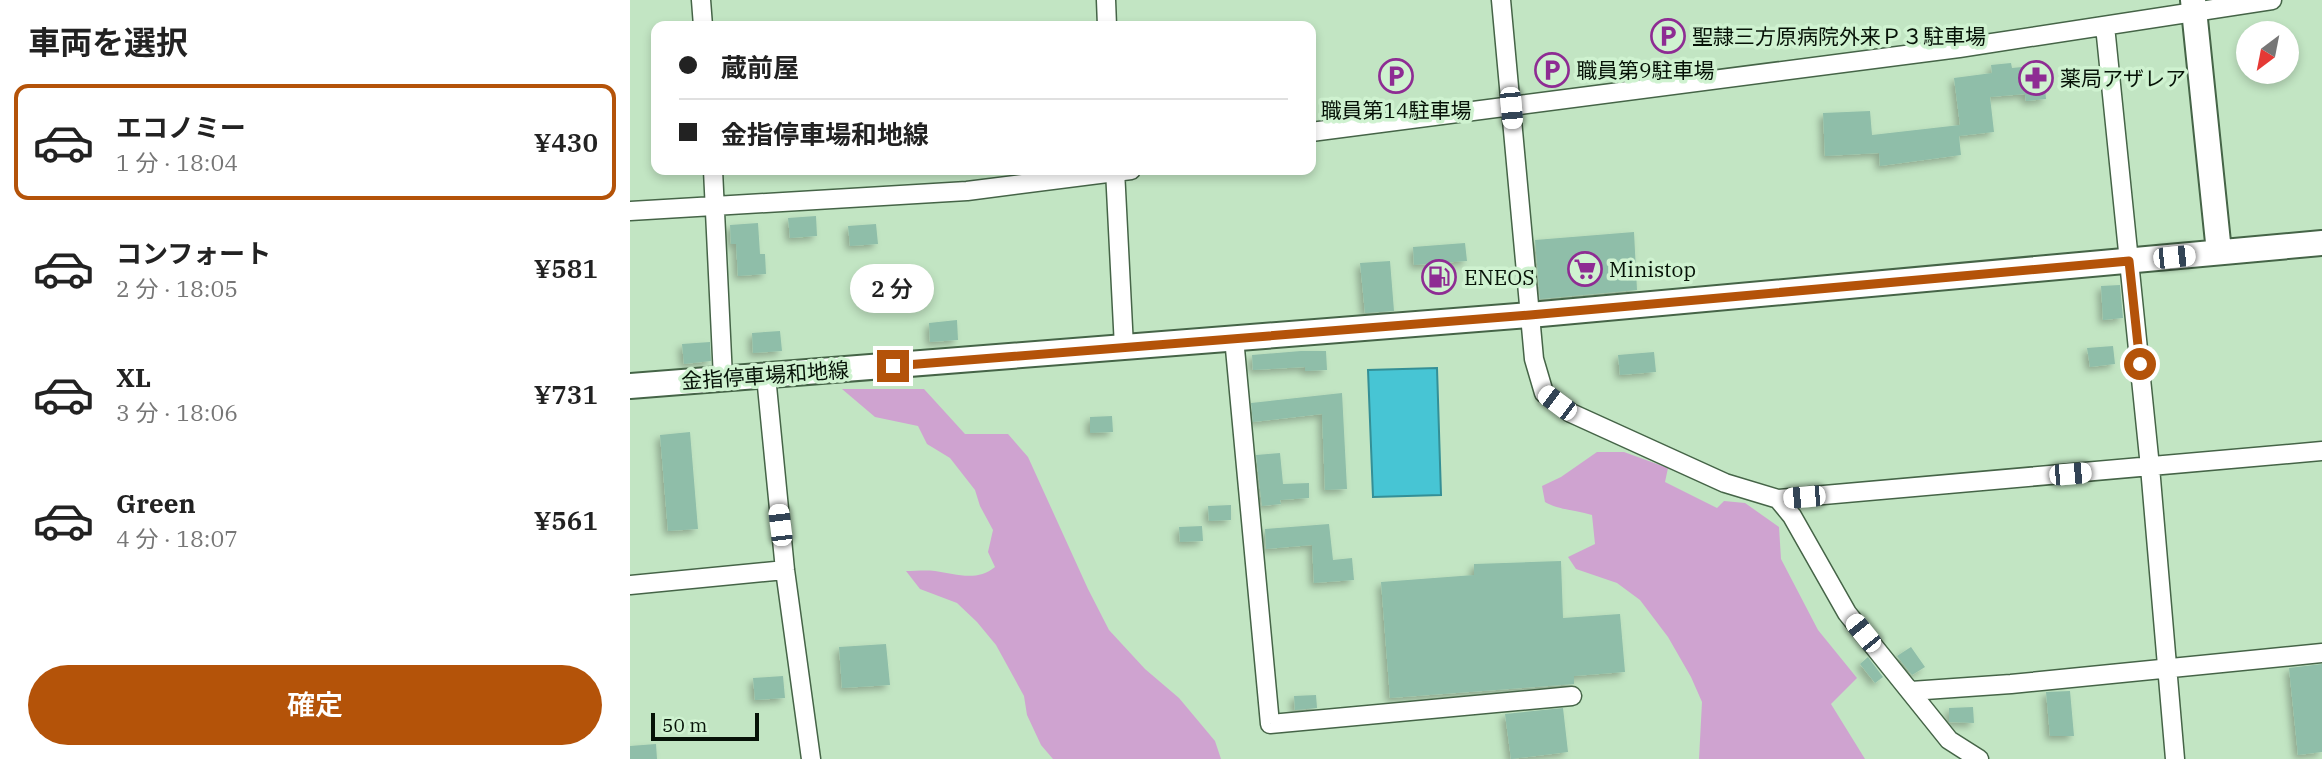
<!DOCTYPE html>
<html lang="ja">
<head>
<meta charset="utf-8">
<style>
  :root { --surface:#fff; --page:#f2f2f2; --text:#222; --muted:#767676; --line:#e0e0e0; --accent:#b45309 }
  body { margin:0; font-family:"IBM Plex Serif","Noto Sans JP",serif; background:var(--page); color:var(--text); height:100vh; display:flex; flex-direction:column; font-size:26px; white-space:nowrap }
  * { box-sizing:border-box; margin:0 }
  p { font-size:23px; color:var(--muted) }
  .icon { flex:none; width:38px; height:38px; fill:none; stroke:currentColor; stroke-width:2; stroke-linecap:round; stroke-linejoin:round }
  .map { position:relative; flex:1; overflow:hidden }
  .drawer { display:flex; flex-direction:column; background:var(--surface); width:630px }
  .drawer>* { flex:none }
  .guide { position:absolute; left:21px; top:21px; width:665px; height:154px; border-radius:14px; box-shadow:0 4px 10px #0003; display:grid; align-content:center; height:154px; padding:0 28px; background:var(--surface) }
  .needle { width:46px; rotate:212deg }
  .buttons { position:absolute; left:1606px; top:21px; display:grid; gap:14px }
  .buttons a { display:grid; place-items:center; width:63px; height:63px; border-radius:50%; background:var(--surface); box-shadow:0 4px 10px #0003; font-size:35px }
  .scale { position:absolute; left:21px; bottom:18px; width:108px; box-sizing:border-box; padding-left:7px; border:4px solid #061207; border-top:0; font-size:19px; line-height:24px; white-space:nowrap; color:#061207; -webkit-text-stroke:5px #cff2d0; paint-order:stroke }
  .end { position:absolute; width:32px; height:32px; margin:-16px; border:9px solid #b45309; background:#fff; box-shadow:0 0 0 4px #fff }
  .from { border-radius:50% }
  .bubble { position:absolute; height:49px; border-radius:24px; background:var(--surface); box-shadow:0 4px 10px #0003; font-size:23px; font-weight:600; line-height:49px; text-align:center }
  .car { position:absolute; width:21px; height:42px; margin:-21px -10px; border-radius:9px; box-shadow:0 0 5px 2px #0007; background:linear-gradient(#fff 24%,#345 0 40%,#fff 0 76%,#345 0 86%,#fff 0) }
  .guide b { display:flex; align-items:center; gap:24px; height:66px; font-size:26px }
  .guide b+b { border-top:2px solid var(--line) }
  .guide i { width:18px; height:18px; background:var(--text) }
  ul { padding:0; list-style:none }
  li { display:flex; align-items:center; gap:21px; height:116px; margin:0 14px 10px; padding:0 14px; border:4px solid transparent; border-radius:14px }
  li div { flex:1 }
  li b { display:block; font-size:26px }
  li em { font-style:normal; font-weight:600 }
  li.active { border-color:var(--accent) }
  li>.icon { width:63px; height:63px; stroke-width:1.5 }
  h2 { padding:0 28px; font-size:32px; line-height:84px }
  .button { display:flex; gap:14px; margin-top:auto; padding:14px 28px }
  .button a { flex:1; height:80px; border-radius:42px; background:var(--accent); color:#fff; font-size:28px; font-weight:600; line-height:80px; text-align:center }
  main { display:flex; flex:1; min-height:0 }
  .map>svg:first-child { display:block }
</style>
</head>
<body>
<main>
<section class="drawer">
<h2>車両を選択</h2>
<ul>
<li class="active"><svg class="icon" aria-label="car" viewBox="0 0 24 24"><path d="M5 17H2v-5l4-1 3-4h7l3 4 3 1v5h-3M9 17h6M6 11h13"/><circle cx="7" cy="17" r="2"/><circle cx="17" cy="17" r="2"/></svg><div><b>エコノミー</b><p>1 分 · 18:04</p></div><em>¥430</em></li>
<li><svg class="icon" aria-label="car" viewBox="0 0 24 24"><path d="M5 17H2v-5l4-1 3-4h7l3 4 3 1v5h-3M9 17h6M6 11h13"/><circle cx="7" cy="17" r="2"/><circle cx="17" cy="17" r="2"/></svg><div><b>コンフォート</b><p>2 分 · 18:05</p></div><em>¥581</em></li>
<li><svg class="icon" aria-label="car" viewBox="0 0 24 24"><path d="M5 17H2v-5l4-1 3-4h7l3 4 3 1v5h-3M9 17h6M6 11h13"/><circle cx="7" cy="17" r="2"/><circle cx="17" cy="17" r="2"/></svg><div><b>XL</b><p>3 分 · 18:06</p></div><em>¥731</em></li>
<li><svg class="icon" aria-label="car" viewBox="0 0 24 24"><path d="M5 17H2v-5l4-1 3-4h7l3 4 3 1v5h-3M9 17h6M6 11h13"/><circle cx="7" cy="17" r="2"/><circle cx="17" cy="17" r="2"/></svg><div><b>Green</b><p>4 分 · 18:07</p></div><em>¥561</em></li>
</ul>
<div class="button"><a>確定</a></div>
</section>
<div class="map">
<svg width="1692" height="759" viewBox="0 0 1692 759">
  <defs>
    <filter id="shadow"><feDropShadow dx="-4" dy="4" stdDeviation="3.5" flood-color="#0004"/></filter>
  </defs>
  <rect width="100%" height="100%" fill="#c2e5c3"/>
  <path fill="#cfa3d0" d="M212,389H294L335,434H378L398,457L458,589L479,630L515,669L549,698L585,741L591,759H423L411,745L397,715L394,696L366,645L347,622L327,603L290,589L276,571C286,571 295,570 305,571C326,574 347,582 365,567L358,552L363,530L350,506L345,490L320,458L297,444L288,426L245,417Z
    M967,452H994L1038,468L1035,482L1087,508L1094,501L1115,503L1149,527L1151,559L1188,630L1227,678L1201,704L1235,759H1069L1072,702L1061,677L1038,637L1010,600L987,583L946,569L938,557L965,544L962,515C947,510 928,510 915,502L912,486L931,477Z"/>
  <path fill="#47c5d4" stroke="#348f96" stroke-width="2" d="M807,368L811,495L743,497L738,370Z"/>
  <path fill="#8fbea9" filter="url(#shadow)" d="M1381,63L1382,68L1413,65L1416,99L1396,101L1395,94L1360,97L1364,132L1329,136L1331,155L1250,166L1249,153L1195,156L1193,113L1240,111L1242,135L1330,125L1324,78L1362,73L1361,65Z
    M186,216L187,236L160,238L158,218Z
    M128,223L130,254H135L136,274L108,276L106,244H101L100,225Z
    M246,224L248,244L220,246L218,226Z
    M1004,232L1007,290L910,299L905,240Z
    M835,243L837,261L784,265L783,247Z
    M760,261L764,311L735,313L730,263Z
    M1490,285L1493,318L1473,320L1471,286Z
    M327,320L328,340L300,342L299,323Z
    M150,331L152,351L123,353L122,333Z
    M80,342L81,361L54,364L52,344Z
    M1483,346L1485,364L1460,367L1457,348Z
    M671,351H696L697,370L675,371V367L623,370L622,355Z
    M1024,352L1026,372L990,375L988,355Z
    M712,393L717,489L695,490L692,414L623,422L621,403Z
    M482,416L483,432L460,433V417Z
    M60,432L68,529L38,531L30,435Z
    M650,453L653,484L679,483V498L650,500L651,504L632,506L626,455Z
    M601,505V520L579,521L578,506Z
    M699,524L703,560L722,558L724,580L684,583L682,545L636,549L635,529Z
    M572,526L573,541L550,542L549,527Z
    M931,561L933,618L990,614L995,672L944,676V684L760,698L751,582L844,575V564Z
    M256,644L260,685L212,688L209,647Z
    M1281,647L1295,667L1282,675L1267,656Z
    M1238,657L1253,677L1245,683L1230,664Z
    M1692,664V752L1668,755L1659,668Z
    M153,676L155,698L125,700L123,678Z
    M1440,691L1444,736H1420L1416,692Z
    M686,695L687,708L665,710L664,696Z
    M1343,707L1344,723L1319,722V708Z
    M933,708L938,752L881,759L875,714Z
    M26,744L27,759H0V746Z"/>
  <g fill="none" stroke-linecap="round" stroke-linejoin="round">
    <g stroke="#456447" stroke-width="21">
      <path id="street" d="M71,0L73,26
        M476,0L477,26
        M871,0L904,359L914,393L941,413L1095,483L1148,499L1692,451
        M1475,26L1520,467L1545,759
        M681,132L1329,48L1642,0
        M83,170L93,378
        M485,170L494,347
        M0,211L337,191L501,170
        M604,338L640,724L942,696
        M136,376L155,570L181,759
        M1148,499L1162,516L1217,613L1319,740L1349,759
        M0,585L155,570
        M1281,691L1381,684L1692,653"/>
    </g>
    <g stroke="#456447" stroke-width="28">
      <path id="secondary" d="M1563,0L1589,252
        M0,386L900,315L1692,243"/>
    </g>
    <use href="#street" stroke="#fff" stroke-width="18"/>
    <use href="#secondary" stroke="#fff" stroke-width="24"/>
  </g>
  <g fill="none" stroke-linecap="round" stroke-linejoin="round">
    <path stroke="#b45309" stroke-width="9" d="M263,366L900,315L1499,261L1510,364"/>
  </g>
  <defs>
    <g id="parking-ring" transform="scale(1.75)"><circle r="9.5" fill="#cff2d0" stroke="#8e2c93" stroke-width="1.5"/><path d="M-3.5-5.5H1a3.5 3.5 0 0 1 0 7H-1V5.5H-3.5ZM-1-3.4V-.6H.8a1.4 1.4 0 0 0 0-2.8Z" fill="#8e2c93"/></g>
    <g id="pharmacy-ring" transform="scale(1.75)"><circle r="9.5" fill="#cff2d0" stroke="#8e2c93" stroke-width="1.5"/><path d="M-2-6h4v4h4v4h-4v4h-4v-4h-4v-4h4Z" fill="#8e2c93"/></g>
    <g id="supermarket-ring" transform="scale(1.75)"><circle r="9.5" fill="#cff2d0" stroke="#8e2c93" stroke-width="1.5"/><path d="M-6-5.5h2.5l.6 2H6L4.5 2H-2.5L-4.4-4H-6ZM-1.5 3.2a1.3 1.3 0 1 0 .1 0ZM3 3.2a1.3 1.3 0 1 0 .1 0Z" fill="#8e2c93"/></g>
    <g id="fuel-ring" transform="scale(1.75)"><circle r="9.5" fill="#cff2d0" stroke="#8e2c93" stroke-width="1.5"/><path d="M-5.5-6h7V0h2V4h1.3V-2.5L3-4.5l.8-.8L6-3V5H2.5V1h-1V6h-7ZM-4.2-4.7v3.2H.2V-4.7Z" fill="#8e2c93"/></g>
  </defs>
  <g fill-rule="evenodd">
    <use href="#parking-ring" x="1038" y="36"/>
    <use href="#parking-ring" x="922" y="70"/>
    <use href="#parking-ring" x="766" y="76"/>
    <use href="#pharmacy-ring" x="1406" y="78"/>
    <use href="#supermarket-ring" x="955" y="269"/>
    <use href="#fuel-ring" x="809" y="277"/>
  </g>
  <g text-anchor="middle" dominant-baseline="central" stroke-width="7" stroke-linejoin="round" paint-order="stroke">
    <g font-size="21" fill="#061207" stroke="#cff2d0" text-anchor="start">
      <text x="1062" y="36">聖隷三方原病院外来Ｐ３駐車場</text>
      <text x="946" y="70">職員第9駐車場</text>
      <text x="1430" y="78">薬局アザレア</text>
      <text x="766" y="110" text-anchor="middle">職員第14駐車場</text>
      <text x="979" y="269">Ministop</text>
      <text x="834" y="277">ENEOS</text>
    </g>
    <g font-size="21" fill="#061207" stroke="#cff2d0">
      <text transform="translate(135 375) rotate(-4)">金指停車場和地線</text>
    </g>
  </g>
</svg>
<div class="buttons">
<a><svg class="needle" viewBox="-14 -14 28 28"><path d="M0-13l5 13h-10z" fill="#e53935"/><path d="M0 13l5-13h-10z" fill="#767676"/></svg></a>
</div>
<div class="scale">50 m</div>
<i class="end from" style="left:1510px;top:364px"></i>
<i class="end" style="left:263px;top:366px"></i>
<div class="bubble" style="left:220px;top:264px;width:84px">2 分</div>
<i class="car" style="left:881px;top:108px;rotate:175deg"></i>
<i class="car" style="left:1544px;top:257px;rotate:84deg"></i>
<i class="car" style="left:927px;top:403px;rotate:307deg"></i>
<i class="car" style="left:1440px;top:474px;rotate:85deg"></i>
<i class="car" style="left:1174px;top:497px;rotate:265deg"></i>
<i class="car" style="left:150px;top:525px;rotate:353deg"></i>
<i class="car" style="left:1233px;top:633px;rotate:321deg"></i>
<div class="guide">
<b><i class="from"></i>蔵前屋</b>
<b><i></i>金指停車場和地線</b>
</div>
</div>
</main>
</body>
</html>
